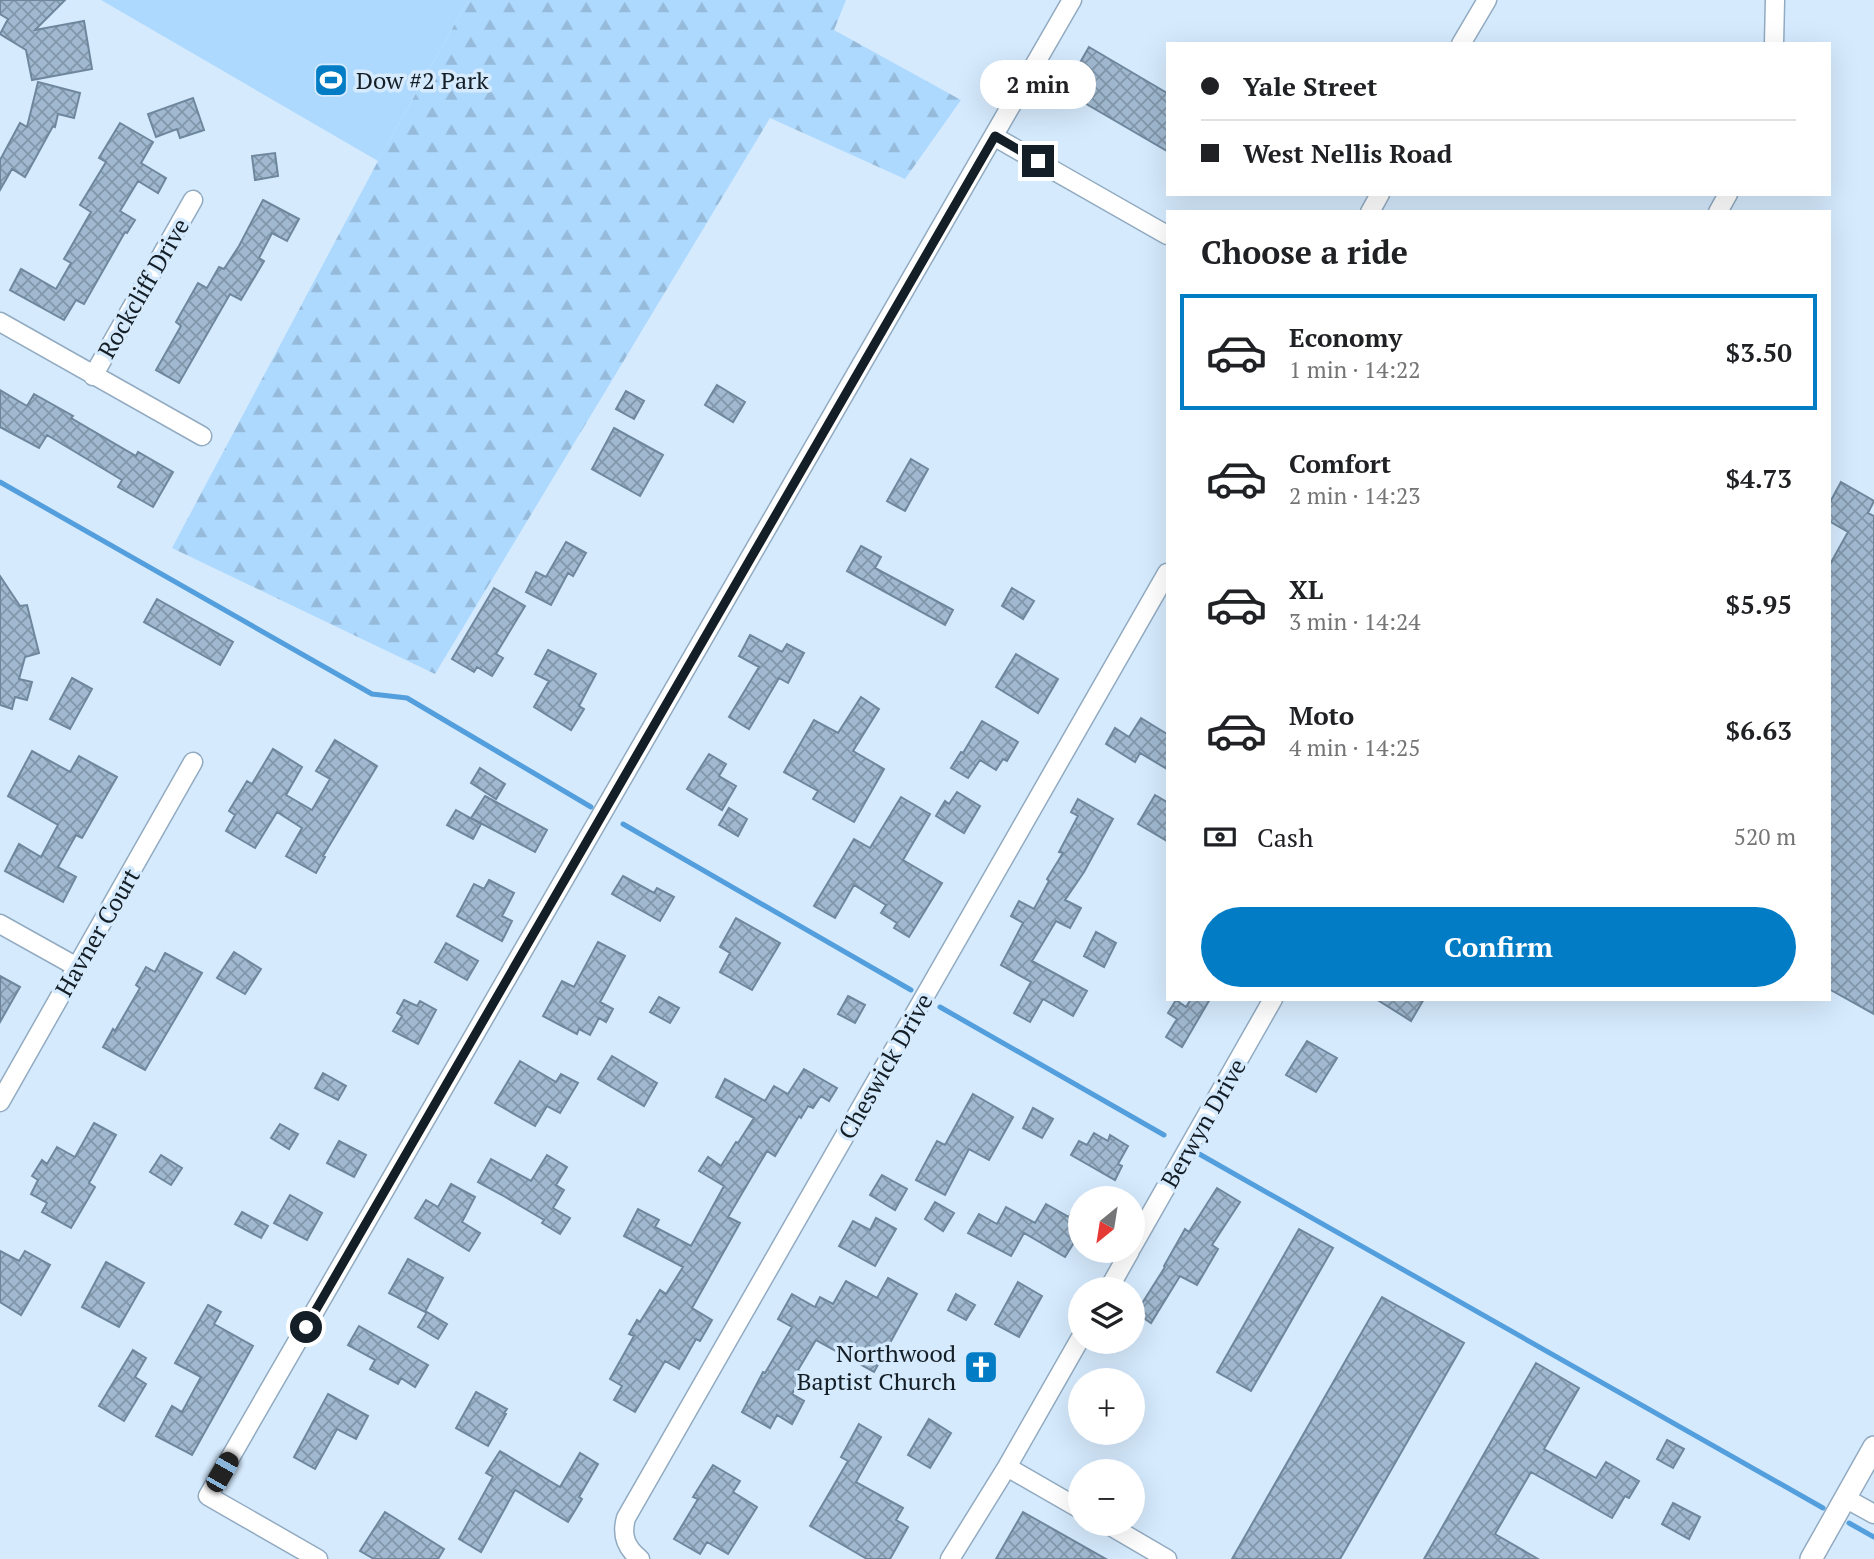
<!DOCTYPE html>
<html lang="en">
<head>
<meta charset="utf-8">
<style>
  :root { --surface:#fff; --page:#f2f2f2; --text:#202124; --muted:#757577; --line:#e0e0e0; --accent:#027cc5 }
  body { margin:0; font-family:"PT Serif",serif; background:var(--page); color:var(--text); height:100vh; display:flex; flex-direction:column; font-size:26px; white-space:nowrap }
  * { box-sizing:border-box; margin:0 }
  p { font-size:23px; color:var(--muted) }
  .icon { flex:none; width:38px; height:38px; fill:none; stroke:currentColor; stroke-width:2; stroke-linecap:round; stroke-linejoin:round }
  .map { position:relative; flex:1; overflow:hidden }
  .panel { position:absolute; left:1166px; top:210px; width:665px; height:791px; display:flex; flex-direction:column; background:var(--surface); border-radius:0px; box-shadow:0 7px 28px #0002 }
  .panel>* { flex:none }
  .guide { position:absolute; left:1166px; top:42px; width:665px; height:154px; border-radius:0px; box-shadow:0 7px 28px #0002; display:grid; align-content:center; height:154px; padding:0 35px; background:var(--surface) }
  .needle { width:46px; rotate:210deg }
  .fabs { position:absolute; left:1068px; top:1186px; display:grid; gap:14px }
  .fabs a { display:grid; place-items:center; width:77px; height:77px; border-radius:50%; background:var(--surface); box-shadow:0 7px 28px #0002; font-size:35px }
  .end { position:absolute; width:32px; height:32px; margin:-16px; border:9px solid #141e26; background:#fff; box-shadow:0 0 0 4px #fff }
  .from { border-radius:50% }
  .bubble { position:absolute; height:49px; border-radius:24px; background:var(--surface); box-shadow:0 7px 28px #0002; font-size:23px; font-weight:800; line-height:49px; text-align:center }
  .car { position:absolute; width:21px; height:42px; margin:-21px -10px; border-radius:9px; box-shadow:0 0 5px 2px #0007; background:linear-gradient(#222 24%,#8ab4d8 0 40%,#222 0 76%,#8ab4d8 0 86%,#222 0) }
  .guide b { display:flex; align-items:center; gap:24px; height:66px; font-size:26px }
  .guide b+b { border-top:2px solid var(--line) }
  .guide i { width:18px; height:18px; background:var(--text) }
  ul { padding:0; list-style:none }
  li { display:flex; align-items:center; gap:21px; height:116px; margin:0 14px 10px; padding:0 21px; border:4px solid transparent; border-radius:0px }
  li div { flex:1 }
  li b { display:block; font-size:26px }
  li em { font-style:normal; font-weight:800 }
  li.on { border-color:var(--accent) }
  li>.icon { width:63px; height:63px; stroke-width:1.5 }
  h2 { padding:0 35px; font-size:32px; line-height:84px }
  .pay { display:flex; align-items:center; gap:18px; height:77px; padding:0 35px; font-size:26px }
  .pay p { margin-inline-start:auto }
  .primary-button { display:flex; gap:14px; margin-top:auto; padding:14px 35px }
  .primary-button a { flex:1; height:80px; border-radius:42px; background:var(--accent); color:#fff; font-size:28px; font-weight:800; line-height:80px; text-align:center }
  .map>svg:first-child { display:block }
</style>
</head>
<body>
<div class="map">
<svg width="1874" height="1559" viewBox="0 0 1874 1559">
  <defs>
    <pattern id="forest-firs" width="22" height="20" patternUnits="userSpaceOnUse" patternTransform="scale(1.75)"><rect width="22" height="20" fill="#aed9ff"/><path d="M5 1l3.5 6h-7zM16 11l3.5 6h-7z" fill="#95bada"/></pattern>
    <pattern id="building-cross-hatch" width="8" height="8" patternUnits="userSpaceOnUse" patternTransform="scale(1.75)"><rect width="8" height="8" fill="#a0b9d0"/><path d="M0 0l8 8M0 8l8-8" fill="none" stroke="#8196a9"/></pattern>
  </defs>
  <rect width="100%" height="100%" fill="#d5eafd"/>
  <path fill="url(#forest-firs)" d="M468,0H846L834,30L961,100L905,179L770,118L435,674L172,548L378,161Z"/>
  <path fill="#aed9ff" d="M101,0H468L378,161Z"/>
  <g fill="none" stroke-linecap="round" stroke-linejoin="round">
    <path stroke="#539edc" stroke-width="5" d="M0,482L372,694L407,698L591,807
      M623,824L911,990
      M940,1007L1164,1135
      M1194,1151L1823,1508
      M1849,1523L1874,1537"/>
  </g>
  <path fill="url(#building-cross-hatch)" stroke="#6f879d" stroke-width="2" d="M0,0H65L35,30L84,21L92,69L32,80L26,50L0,34L8,19L0,14Z
    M1089,47L1167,93V151L1064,91Z
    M38,82L80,93L74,118L58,114L55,127L53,126L25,177L12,169L0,190V160L20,123L27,127Z
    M193,98L204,130L180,138L177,129L156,137L148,114Z
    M120,123L153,142L141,163L166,178L158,193L138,181L120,211L135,220L127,233L125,232L84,304L76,300L64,320L10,290L21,269L56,289L71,263L64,259L91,212L80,205L106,162L99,158Z
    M275,153L278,176L255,180L252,156Z
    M263,200L299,219L287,241L272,233L259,258L264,261L241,300L230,294L179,383L156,370L181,326L176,322L198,283L207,288L219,267L224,269L239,246Z
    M717,385L745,402L733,422L705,405Z
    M0,390L27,406L34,394L73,416L71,418L136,456L138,452L173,472L153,507L118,487L122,480L47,435L39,448L0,427Z
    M626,391L644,401L634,419L616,409Z
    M614,428L663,455L640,496L592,469Z
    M911,459L928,469L905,511L887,501Z
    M1841,482L1874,501L1868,513L1874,516V1014L1829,989V566L1848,532L1829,521V504Z
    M566,542L586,553L573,576L568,573L551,605L526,592L536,572L546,577Z
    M861,546L881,557L875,568L953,610L945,625L847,571Z
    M0,576L20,606L27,605L39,653L25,657L19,679L32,682L27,700L15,697L12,709L0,705Z
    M494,588L525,606L496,654L503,658L492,676L477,667L474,672L452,659Z
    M1012,588L1034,601L1023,619L1002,606Z
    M157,599L233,642L220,665L144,622Z
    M750,635L782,652L787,644L804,653L788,683L779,678L749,729L729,717L759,667L739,656Z
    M548,650L596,674L579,706L584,709L571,730L534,707L549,681L535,674Z
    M1016,654L1058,679L1038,713L996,687Z
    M72,678L92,689L70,729L50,719Z
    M861,697L879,709L853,751L884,769L854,822L813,799L818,791L784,772L814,720L838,733Z
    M1141,718L1167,734V769L1140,753L1135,762L1106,744L1115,728L1129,737Z
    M982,721L1018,742L1007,761L1003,759L996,770L980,760L968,778L951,768L961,752L963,753Z
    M335,740L377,766L323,856L325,857L316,873L286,856L302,828L277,812L255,848L226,831L235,815L229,811L247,781L252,784L273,749L302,767L286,795L312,810L330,779L316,771Z
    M32,751L70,772L79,756L117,777L82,838L76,835L58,867L76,877L63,902L5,871L19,844L41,857L58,825L8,796Z
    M709,754L726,764L719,776L736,786L722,810L687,789Z
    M480,768L505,784L496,799L471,783Z
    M957,792L980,806L964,833L936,816L945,801L949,804Z
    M1155,795L1167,802V841L1138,824Z
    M485,796L547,830L535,852L471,818Z
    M901,797L930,814L903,860L942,883L909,937L894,928L897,923L881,913L886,905L854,885L835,918L814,906L854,839L870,848Z
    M1078,799L1113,819L1084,872L1065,900L1081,908L1070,928L1056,921L1032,961L1087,991L1073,1016L1043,999L1030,1022L1014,1013L1031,982L1001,965L1023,923L1011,916L1019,901L1034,909L1049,881L1047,879L1063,853L1059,852L1078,816L1071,812Z
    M729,808L747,819L738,836L719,825Z
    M456,810L481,824L473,839L447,825Z
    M623,876L654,893L657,888L674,897L660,921L612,894Z
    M489,880L514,893L502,916L512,921L502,941L457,916L474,884L484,889Z
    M736,918L780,943L752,990L720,972L730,953L720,947Z
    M1096,932L1116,943L1104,967L1084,956Z
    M598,942L625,956L600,1002L613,1009L606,1022L599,1018L590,1035L579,1029L577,1034L543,1016L562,981L574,987Z
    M446,943L478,961L467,980L435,962Z
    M234,952L261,969L245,994L217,978Z
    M165,953L202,973L145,1070L103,1047L113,1029L115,1031L140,988L136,985L146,967L155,972Z
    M0,976L20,987L0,1022Z
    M848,996L865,1005L855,1023L838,1014Z
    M659,997L679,1008L670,1023L650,1012Z
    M1191,999H1210L1182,1047L1166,1037L1177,1019L1168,1013L1176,1000L1186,1007Z
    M1376,999H1424L1411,1021Z
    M404,1000L417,1006L420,1001L436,1010L418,1044L393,1031L402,1016L397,1013Z
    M1307,1041L1337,1058L1316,1092L1286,1075Z
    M612,1056L657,1083L644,1106L598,1079Z
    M520,1061L556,1082L561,1074L578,1083L560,1113L547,1106L535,1126L495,1103Z
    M804,1069L837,1088L829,1101L821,1096L813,1108L808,1106L801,1118L799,1116L775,1156L767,1151L728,1217L740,1223L692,1308L712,1320L700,1341L696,1339L679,1369L665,1361L635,1412L614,1400L622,1386L610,1379L634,1336L629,1334L637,1320L640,1322L660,1290L666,1294L683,1267L624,1236L638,1209L659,1220L655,1227L691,1246L724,1186L699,1171L708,1157L721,1166L736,1142L738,1143L754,1118L716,1097L725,1079L765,1101L774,1086L788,1094Z
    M323,1073L346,1086L338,1100L315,1088Z
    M973,1094L1013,1117L989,1160L969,1149L945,1195L916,1180L937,1141L945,1145Z
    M1033,1108L1053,1119L1042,1138L1023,1128Z
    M94,1123L116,1135L89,1183L95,1187L71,1228L42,1212L47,1203L31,1194L38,1180L32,1176L42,1160L47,1164L57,1147L75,1157Z
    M280,1124L298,1134L289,1149L271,1138Z
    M1094,1133L1108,1141L1110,1135L1128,1146L1118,1164L1122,1166L1115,1180L1071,1155L1079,1141L1087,1145Z
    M339,1141L366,1155L354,1177L327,1163Z
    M161,1155L182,1168L171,1185L150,1172Z
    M547,1155L567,1167L556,1185L564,1190L553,1208L570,1218L560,1234L542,1223L544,1220L502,1195L478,1182L491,1159L531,1181Z
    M882,1175L907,1189L895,1210L870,1195Z
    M451,1184L475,1197L462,1222L480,1233L469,1251L415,1218L426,1200L438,1207Z
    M1217,1188L1240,1202L1212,1245L1218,1249L1197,1285L1180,1276L1151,1323L1136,1313L1165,1267L1164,1266L1185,1229L1189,1232Z
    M290,1195L322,1213L307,1240L274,1223Z
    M935,1202L954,1213L943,1231L925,1219Z
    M1046,1204L1069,1217L1070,1215L1080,1220V1233L1065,1257L1024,1233L1011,1256L968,1233L979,1214L997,1224L1006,1207L1035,1223Z
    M242,1212L268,1226L261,1238L235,1224Z
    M876,1218L896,1229L875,1266L839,1246L853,1221L870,1230Z
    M1299,1229L1333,1248L1251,1391L1217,1372Z
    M0,1251L19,1261L25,1251L50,1265L21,1315L0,1302Z
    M408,1259L443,1278L425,1312L389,1293Z
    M106,1262L144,1283L119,1327L82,1307Z
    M888,1278L917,1294L874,1372L816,1340L798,1370L804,1374L792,1394L804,1401L792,1424L777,1415L770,1428L742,1412L763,1372L765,1373L792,1327L778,1319L792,1294L815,1307L820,1297L833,1304L846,1281L877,1298Z
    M1018,1282L1042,1296L1019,1337L995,1324Z
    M956,1294L975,1305L966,1320L948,1310Z
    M1382,1297L1464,1343L1340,1559H1232Z
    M208,1305L221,1312L214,1324L253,1346L192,1455L156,1436L172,1406L182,1412L201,1377L175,1363Z
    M427,1312L447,1324L438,1339L418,1327Z
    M359,1326L428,1365L415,1387L401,1378L398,1384L370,1369L375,1360L348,1345Z
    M133,1350L146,1358L135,1377L146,1384L124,1421L99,1406Z
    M1536,1363L1579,1388L1544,1449L1596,1478L1606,1462L1639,1481L1629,1498L1625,1496L1612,1518L1531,1472L1495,1534L1538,1559H1424Z
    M476,1392L507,1409L504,1413L506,1414L488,1446L456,1428Z
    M328,1394L368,1416L356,1439L337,1429L315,1469L294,1457Z
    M929,1419L951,1433L930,1468L908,1455Z
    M859,1424L881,1437L856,1482L903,1508L896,1520L908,1527L890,1559H867L810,1526L848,1461L841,1457Z
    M1667,1440L1684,1449L1673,1468L1657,1459Z
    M500,1451L560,1487L580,1453L598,1464L579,1497L582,1499L568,1522L515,1490L481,1552L459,1539L493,1477L486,1473Z
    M713,1465L740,1481L733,1492L757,1507L728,1554L707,1542L700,1554L674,1539L698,1499L693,1497Z
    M1673,1503L1700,1517L1689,1539L1662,1524Z
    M385,1512L444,1549L438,1559H374L360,1551Z
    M1023,1512L1106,1559H996Z"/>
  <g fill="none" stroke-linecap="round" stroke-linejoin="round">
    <g stroke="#92abc1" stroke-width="21">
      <path id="minor" d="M1461,44L1487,0
        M1774,44L1775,0
        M995,137L1167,235
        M1370,212L1380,194
        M1718,212L1728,194
        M0,322L202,436
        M93,376L193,200
        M0,924L77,967
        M0,1102L193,762
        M1132,1247L1273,999
        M1108,1290L1130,1251
        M1007,1467L1080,1509
        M1845,1498L1874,1514
        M1107,1524L1167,1559
        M318,1559L208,1496L1072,0
        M640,1559C626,1548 621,1536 626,1518L1167,573
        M950,1559L1007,1467L1080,1339"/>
    </g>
    <g stroke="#92abc1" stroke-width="24">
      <path id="tertiary" d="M1811,1559L1874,1447"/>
    </g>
    <use href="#minor" stroke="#fff" stroke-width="18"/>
    <use href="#tertiary" stroke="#fff" stroke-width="21"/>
  </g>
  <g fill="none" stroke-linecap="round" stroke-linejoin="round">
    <path stroke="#141e26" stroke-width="9" d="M306,1327L995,136L1038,161"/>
  </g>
  <defs>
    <g id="stadium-square" transform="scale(1.75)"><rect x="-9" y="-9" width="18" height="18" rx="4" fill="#027cc5" stroke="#d5eafd"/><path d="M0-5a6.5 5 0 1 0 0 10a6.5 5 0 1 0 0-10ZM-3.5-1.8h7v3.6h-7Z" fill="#fff"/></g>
    <g id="church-square" transform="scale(1.75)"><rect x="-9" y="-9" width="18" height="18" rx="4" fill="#027cc5" stroke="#d5eafd"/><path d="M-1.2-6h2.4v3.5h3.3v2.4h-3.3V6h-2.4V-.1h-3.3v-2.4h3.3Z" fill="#fff"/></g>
  </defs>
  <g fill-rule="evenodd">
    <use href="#stadium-square" x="331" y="80"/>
    <use href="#church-square" x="981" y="1367"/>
  </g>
  <g text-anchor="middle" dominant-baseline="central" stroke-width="7" stroke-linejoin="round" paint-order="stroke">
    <g font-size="24" fill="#141e26" stroke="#d5eafd" text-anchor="start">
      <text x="356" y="80">Dow #2 Park</text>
      <text x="956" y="1353" text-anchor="end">Northwood<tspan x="956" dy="28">Baptist Church</tspan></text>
    </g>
    <g font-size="24" fill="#141e26" stroke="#d5eafd">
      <text transform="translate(143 288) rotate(-60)">Rockcliff Drive</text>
      <text transform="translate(97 932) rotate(-60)">Havner Court</text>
      <text transform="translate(885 1066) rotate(-60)">Cheswick Drive</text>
      <text transform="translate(1203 1123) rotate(-60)">Berwyn Drive</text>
    </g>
  </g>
</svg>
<div class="fabs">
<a><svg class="needle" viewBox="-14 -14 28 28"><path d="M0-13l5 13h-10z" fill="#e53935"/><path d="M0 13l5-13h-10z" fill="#757577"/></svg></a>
<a><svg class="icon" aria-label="layers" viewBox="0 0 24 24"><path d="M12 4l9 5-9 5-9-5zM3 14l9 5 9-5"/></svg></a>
<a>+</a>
<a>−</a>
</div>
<i class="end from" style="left:306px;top:1327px"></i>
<i class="end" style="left:1038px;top:161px"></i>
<div class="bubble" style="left:980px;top:60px;width:116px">2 min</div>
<i class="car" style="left:222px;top:1472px;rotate:30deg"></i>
<div class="guide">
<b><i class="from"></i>Yale Street</b>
<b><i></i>West Nellis Road</b>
</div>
<section class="panel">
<h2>Choose a ride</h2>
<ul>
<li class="on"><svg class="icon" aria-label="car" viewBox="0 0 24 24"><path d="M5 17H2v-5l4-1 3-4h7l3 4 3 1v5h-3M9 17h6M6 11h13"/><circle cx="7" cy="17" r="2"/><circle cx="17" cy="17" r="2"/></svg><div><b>Economy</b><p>1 min · 14:22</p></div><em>$3.50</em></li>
<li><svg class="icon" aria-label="car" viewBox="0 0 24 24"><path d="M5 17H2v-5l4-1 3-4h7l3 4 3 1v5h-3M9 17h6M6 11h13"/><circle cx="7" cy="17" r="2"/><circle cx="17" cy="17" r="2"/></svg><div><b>Comfort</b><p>2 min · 14:23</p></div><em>$4.73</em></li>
<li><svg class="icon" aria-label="car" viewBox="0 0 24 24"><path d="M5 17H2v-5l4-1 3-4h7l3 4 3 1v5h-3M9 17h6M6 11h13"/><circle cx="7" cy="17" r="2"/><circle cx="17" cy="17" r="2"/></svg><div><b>XL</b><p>3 min · 14:24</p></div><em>$5.95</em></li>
<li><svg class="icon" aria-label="car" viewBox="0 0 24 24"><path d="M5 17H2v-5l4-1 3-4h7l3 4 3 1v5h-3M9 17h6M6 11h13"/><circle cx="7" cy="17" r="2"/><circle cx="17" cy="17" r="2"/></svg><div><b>Moto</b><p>4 min · 14:25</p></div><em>$6.63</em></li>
</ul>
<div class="pay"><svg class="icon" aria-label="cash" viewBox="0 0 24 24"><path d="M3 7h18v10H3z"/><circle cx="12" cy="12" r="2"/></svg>Cash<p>520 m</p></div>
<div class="primary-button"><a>Confirm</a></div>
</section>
</div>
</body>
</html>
